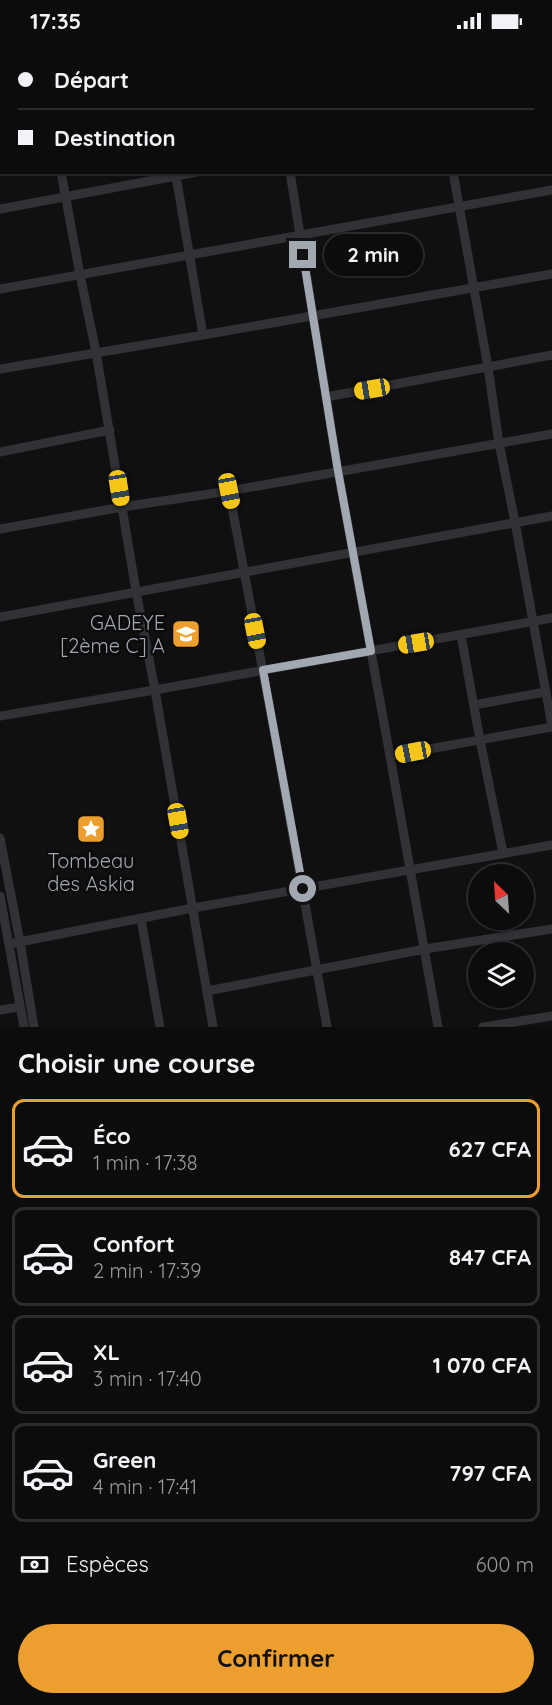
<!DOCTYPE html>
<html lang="fr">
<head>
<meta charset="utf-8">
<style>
  :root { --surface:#0c0c0d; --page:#151516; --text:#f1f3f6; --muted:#9a9b9d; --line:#2c2c2e; --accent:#ec9e2e }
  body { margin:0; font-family:Quicksand,sans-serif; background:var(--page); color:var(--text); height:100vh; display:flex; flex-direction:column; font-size:22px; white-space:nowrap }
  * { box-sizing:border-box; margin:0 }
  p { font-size:20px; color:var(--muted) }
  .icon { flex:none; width:33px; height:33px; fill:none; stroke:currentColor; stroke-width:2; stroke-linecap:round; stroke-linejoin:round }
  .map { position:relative; height:985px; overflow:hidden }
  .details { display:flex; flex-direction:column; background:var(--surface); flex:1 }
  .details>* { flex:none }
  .top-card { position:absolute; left:0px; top:0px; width:552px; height:132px; box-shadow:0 2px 4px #0004,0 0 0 2px var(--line); display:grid; align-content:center; height:132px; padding:0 18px; background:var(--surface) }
  .needle { width:39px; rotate:335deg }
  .buttons { position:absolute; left:468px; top:822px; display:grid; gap:12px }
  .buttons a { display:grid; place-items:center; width:66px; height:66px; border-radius:50%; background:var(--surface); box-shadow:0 2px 4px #0004,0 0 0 2px var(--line); font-size:30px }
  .end { position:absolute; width:27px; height:27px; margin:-14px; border:8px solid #a2a8b2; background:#111; box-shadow:0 0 0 3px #111 }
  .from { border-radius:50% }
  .bubble { position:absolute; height:42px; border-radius:21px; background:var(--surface); box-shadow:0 2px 4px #0004,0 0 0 2px var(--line); font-size:20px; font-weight:700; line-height:42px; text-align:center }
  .car { position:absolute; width:18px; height:36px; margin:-18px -9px; border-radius:8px; box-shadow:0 0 4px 2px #0007; background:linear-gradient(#f5c518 24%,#345 0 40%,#f5c518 0 76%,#345 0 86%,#f5c518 0) }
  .top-card b { display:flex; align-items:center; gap:21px; height:57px; font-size:22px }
  .top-card b+b { border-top:2px solid var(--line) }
  .top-card i { width:15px; height:15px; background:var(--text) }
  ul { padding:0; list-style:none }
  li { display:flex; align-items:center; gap:18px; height:99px; margin:0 12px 9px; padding:0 6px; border:3px solid var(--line); border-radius:12px }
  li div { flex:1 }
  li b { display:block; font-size:22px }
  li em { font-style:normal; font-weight:700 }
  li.active { border-color:var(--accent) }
  li>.icon { width:54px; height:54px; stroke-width:1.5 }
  h2 { padding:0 18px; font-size:27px; line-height:72px }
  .pay { display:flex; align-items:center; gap:15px; height:66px; padding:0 18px; font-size:22px }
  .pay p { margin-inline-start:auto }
  .primary-button { display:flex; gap:12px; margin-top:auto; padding:12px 18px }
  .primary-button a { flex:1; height:69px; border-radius:36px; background:var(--accent); color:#111; font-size:24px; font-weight:700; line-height:69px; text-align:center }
  .status { display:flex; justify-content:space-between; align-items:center; height:42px; padding:0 30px; background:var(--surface); direction:ltr }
  .status svg { height:16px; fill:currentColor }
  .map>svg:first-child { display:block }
</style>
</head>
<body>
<div class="status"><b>17:35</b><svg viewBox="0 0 49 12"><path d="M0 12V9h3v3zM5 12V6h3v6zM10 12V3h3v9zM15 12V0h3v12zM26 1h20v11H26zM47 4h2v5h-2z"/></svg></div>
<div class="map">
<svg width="552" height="985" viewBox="0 0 552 985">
  <rect width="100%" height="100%" fill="#101011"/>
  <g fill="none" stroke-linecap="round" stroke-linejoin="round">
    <path stroke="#313236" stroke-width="9" d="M38,0V2
      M429,0L430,2
      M511,0L512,2
      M550,64H552
      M61,130L80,233L96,310L136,549L155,648L213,985
      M290,130L338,429L390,714L438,985
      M453,130L488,325L499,401L515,480L552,684
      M176,134L203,293
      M0,167L197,130
      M0,247L552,148
      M0,327L203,293L552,232
      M326,355L552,313
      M0,410L110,388
      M229,449L276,699L327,985
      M0,487L122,465L229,449L552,392
      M0,575L552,474
      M461,593L480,698L503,811
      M474,663L545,650
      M0,674L155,648L552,576
      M390,714L552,685
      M0,796L20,900L34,985
      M0,854L24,985
      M141,877L160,985
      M9,902L193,866L552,803
      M207,949L425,907L552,887
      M0,968L20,965
      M483,985L552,974"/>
  </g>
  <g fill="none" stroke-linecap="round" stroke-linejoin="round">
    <path stroke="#a2a8b2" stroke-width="8" d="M303,847L263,628L371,609L338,429L303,213"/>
  </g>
  <defs>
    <g id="school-square" transform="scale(1.5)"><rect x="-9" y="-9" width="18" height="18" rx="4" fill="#ec9e2e" stroke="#0b0b0c"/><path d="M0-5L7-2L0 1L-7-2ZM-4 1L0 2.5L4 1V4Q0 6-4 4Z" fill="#fff"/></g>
    <g id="sight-square" transform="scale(1.5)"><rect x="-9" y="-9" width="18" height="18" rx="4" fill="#ec9e2e" stroke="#0b0b0c"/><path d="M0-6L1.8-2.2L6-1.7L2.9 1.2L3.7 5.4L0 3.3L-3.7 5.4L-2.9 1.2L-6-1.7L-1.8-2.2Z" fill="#fff"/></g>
  </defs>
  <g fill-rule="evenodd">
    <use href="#school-square" x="186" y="592"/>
    <use href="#sight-square" x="91" y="787"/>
  </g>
  <g text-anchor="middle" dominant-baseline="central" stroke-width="5" stroke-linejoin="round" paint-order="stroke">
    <g font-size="20" fill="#a2a8b2" stroke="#0b0b0c" text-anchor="end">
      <text x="165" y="580">GADEYE<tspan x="165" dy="23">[2ème C] A</tspan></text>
      <text x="91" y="818" text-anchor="middle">Tombeau<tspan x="91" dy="23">des Askia</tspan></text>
    </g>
  </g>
</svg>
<div class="buttons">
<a><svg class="needle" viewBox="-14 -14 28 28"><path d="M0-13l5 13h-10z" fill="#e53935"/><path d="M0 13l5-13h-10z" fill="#9a9b9d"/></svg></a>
<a><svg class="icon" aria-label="layers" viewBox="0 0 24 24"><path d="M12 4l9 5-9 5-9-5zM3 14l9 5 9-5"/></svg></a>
</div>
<i class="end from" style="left:303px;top:847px"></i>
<i class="end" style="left:303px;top:213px"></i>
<div class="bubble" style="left:324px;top:192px;width:99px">2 min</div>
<i class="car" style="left:372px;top:347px;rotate:260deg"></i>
<i class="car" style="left:119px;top:446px;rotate:171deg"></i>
<i class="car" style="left:229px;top:449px;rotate:169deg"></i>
<i class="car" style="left:255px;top:589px;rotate:169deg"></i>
<i class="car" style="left:416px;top:601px;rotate:260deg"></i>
<i class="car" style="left:413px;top:710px;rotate:259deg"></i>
<i class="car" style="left:178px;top:779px;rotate:170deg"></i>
<div class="top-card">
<b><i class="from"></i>Départ</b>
<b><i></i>Destination</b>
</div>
</div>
<section class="details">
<h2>Choisir une course</h2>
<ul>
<li class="active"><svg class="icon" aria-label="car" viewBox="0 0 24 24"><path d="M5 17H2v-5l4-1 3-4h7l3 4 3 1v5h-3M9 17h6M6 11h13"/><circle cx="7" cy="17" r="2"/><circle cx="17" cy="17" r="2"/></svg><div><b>Éco</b><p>1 min · 17:38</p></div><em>627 CFA</em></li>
<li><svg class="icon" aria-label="car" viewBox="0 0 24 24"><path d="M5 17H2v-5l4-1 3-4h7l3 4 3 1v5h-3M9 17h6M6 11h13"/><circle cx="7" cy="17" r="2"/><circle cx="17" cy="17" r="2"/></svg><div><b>Confort</b><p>2 min · 17:39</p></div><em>847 CFA</em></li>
<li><svg class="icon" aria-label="car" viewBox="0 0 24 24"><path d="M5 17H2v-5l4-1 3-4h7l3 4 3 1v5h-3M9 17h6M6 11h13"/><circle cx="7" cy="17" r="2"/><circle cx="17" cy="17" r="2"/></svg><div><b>XL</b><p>3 min · 17:40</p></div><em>1 070 CFA</em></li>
<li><svg class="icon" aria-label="car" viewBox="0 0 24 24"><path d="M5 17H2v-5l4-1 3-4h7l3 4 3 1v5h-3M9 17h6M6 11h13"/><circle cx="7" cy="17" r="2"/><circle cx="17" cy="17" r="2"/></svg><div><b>Green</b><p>4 min · 17:41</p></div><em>797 CFA</em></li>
</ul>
<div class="pay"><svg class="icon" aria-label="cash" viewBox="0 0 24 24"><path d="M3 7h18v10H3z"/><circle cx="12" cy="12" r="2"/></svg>Espèces<p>600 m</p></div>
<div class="primary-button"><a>Confirmer</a></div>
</section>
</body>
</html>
